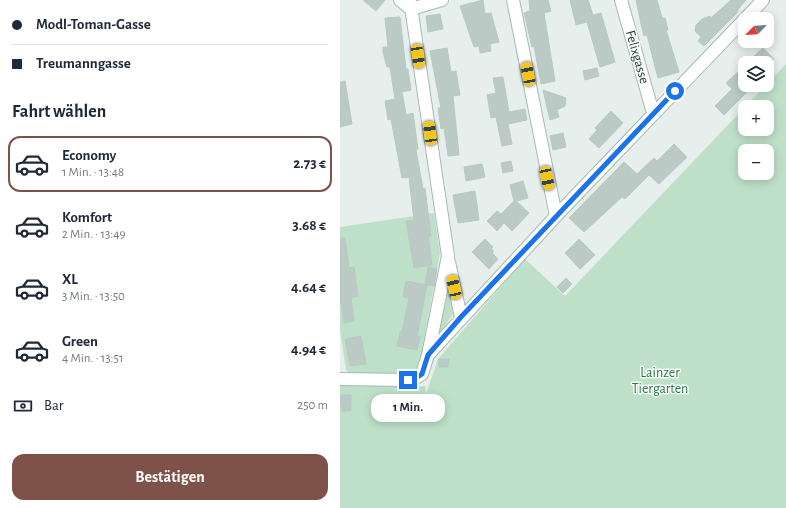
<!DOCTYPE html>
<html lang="de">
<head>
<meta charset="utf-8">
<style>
  :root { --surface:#fff; --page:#f2f2f3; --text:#1f2937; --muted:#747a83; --line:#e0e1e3; --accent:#7f5249 }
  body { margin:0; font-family:"Alegreya Sans",sans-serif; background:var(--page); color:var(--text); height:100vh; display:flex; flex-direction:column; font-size:15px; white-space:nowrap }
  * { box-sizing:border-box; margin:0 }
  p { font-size:13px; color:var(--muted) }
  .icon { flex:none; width:22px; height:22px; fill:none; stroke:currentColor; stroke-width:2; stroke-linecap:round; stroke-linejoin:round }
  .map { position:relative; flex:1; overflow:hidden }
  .details { display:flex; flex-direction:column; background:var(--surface); width:340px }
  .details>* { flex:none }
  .banner { display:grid; align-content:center; height:88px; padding:0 12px; background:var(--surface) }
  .needle { width:26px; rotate:246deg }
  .fabs { position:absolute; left:398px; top:12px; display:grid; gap:8px }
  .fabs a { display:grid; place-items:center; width:36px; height:36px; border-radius:8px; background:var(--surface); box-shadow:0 2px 10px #0003; font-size:20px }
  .end { position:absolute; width:18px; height:18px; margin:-9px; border:5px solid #1a73e8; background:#fff; box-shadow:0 0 0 2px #fff }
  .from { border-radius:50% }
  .bubble { position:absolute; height:28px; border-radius:12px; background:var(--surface); box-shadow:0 2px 10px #0003; font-size:13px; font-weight:700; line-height:28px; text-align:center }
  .car { position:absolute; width:12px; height:24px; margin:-12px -6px; border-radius:5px; box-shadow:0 0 3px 1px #0007; background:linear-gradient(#f5c518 24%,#345 0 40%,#f5c518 0 76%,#345 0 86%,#f5c518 0) }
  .banner b { display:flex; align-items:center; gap:14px; height:38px; font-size:15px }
  .banner b+b { border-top:1px solid var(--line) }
  .banner i { width:10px; height:10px; background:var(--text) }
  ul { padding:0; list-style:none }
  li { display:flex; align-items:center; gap:12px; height:56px; margin:0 8px 6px; padding:0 4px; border:2px solid transparent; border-radius:12px }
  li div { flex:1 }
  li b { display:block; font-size:15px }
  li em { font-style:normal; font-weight:700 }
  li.selected { border-color:var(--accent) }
  li>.icon { width:36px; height:36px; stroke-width:1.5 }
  h2 { padding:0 12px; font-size:18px; line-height:48px }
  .pay { display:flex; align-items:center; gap:10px; height:44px; padding:0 12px; font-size:15px }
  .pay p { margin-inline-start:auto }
  .action { display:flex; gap:8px; margin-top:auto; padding:8px 12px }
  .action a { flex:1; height:46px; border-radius:12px; background:var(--accent); color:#fff; font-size:16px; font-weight:700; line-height:46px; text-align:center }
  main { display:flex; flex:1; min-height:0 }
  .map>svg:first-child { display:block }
</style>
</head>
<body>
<main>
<section class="details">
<div class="banner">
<b><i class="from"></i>Modl-Toman-Gasse</b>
<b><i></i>Treumanngasse</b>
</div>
<h2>Fahrt wählen</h2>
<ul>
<li class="selected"><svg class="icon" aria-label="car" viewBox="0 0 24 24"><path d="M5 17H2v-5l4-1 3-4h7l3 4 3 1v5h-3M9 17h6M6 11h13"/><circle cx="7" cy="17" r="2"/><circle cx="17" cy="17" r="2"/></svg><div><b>Economy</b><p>1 Min. · 13:48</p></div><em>2.73 €</em></li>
<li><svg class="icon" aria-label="car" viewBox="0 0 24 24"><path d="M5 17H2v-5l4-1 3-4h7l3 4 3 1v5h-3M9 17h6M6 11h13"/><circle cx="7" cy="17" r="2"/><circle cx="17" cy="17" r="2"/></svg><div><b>Komfort</b><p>2 Min. · 13:49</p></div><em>3.68 €</em></li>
<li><svg class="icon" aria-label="car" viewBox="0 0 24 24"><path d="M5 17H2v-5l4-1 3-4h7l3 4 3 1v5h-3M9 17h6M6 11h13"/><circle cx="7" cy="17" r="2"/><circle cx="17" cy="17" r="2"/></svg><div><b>XL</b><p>3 Min. · 13:50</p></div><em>4.64 €</em></li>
<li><svg class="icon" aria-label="car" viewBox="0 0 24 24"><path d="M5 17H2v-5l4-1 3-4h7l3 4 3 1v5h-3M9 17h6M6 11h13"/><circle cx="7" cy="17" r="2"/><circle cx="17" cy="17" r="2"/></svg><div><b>Green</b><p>4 Min. · 13:51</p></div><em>4.94 €</em></li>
</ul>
<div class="pay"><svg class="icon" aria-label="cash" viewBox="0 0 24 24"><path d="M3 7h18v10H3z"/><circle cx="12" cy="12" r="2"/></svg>Bar<p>250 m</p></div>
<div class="action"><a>Bestätigen</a></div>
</section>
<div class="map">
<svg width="446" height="508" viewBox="0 0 446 508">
  <rect width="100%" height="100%" fill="#e6efeb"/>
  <path fill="#bfe0c8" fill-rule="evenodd" d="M446,64V508H0V386H85L86,394L98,359L185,259L225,296L405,107V129H427V107H405ZM405,151H427V173H405Z
    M94,213L100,253L79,367C69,380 28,374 11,374L6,370L0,330V227Z
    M108,292L114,313L99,334H97L106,293Z"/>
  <path fill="#bbcac4" stroke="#b8c9c2" d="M23,0H45L36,11Z
    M143,0L145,14L151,13L159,42L150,44L151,51L140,53L139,46L134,47L120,6Z
    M189,0H208L211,11L204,13L215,81L201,84L194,46L192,47L184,13L190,11Z
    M230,0H248L253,15L261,13L275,62L260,67L247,22L236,25Z
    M296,0H317L322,18H325L328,30H326L339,72L318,78L307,35L304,36L301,24Z
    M391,0H406L399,8L396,14L364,46L358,41L361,37L355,31L356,25L362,19L370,16L371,18Z
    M100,14L103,29L88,32L86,16Z
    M60,17L66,69H68L71,90L62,92L66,115L73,113L78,149L76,150L83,189L85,188L91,236H88L92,265L74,268L66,221L74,220L69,177L62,178L51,119L48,120L45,101L55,99L50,67H47L43,52V47H48L45,18Z
    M107,48L111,72L116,71L120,95L113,96L119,155L108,156L104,128L101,129L98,108H101L90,51Z
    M423,48L434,59L429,63H419L413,57Z
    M257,68L259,76L245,80L243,71Z
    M398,72L405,79V85H414L384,115L375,106L392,89L386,83Z
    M163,77L169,112L185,109L187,120L168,124L172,144L162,146L156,117L151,118L147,95L156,93L153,78Z
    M5,81L12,124L0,127V82Z
    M203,90L226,98L225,106L217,110L219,117L210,120Z
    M271,111L283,123L259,148L249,139L257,130L255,128Z
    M223,133L226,147L213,150L210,136Z
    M334,144L347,157L319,184L309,175L285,199L282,197L244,232L229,218L284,162L297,174L314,158L317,161Z
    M171,161L173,171L163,173L161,163Z
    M142,164L145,177L126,181L124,167Z
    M183,181L188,198L176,201L189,213L172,231L164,223L157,231L147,221L157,211L161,214L174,201L170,185Z
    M135,191L139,220L118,223L113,195Z
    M0,238H5L9,268L14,267L18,296L11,298L14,321L4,323L0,297Z
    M145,239L153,247L151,249L154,251L152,253L158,259L149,269L132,252Z
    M239,239L255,255L240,269L225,253Z
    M88,267L97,269L94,286L85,285Z
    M226,278L232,284L223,293L217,287Z
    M66,281L87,285L77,336H80L77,350L57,346L60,332H62L69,298L63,297Z
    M21,336L26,364L10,366L5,339Z
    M99,359H109L108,367H99Z
    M1,395H11V410L2,412V406L0,405Z"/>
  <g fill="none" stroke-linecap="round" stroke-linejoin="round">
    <g stroke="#a8b8b2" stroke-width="14">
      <path id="minor" d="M60,0L71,9L102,0
        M173,0L216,216
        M281,0L313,113
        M109,262L121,317
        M88,355L216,216L423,0
        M0,379L68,380L76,378L82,374L88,355L108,256L70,0"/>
    </g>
    <use href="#minor" stroke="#fff" stroke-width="12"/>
  </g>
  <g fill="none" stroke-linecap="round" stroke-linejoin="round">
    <path stroke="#1a73e8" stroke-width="5" d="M68,380L76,378L82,374L88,355L121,317L335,91"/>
  </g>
  <g text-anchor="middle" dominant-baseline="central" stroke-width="3" stroke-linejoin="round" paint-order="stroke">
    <g font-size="14" fill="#24423a" stroke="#f7fbf9">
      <text transform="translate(297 57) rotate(74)">Felixgasse</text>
    </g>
    <g font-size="14" fill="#2d7a4b" stroke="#f7fbf9">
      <text x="320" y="373">Lainzer<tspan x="320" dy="16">Tiergarten</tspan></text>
    </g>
  </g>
</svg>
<div class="fabs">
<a><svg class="needle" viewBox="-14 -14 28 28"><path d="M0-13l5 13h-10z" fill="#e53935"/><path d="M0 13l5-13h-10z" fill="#747a83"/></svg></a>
<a><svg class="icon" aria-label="layers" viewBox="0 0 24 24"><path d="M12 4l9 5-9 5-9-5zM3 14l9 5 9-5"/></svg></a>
<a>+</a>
<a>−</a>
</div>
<i class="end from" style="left:335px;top:91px"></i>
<i class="end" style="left:68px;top:380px"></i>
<div class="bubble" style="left:31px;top:394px;width:74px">1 Min.</div>
<i class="car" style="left:78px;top:56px;rotate:171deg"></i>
<i class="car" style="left:188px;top:74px;rotate:349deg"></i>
<i class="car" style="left:90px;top:133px;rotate:352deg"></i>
<i class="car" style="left:207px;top:178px;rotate:168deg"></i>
<i class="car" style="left:114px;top:287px;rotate:347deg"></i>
</div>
</main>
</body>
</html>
